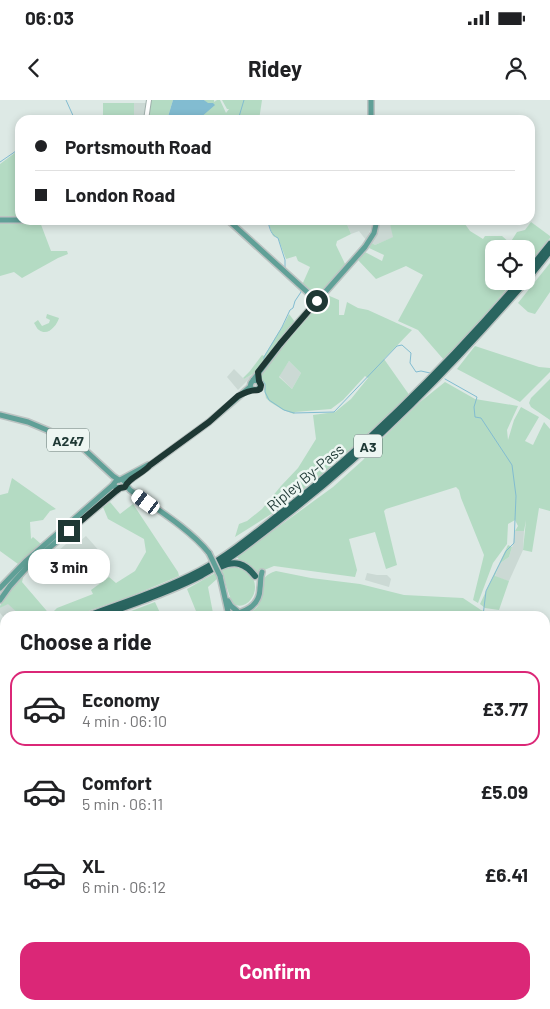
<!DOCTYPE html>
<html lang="en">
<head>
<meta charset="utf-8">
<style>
  :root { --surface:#fff; --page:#f6f6f6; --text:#202124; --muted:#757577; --line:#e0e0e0; --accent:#db2777 }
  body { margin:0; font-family:Barlow,sans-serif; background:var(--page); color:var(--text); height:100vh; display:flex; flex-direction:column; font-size:19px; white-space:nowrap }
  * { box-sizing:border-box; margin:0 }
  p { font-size:16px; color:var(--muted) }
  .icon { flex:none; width:28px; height:28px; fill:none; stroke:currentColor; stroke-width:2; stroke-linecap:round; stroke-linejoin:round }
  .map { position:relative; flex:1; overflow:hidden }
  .side { position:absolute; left:0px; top:511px; width:550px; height:399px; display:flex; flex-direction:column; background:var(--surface); border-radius:15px 15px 0 0; box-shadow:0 2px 8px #0003 }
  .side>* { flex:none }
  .guide { position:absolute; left:15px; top:15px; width:520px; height:110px; border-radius:15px; box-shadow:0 2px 8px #0003; display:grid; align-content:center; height:110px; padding:0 20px; background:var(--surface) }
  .buttons { position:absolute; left:485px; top:140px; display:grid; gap:10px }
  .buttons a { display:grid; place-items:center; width:50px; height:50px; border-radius:10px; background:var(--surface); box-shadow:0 2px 8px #0003; font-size:25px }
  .end { position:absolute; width:22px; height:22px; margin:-11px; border:6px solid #1e3834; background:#fff; box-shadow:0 0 0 2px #fff }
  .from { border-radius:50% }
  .bubble { position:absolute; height:35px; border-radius:15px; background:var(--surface); box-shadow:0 2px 8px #0003; font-size:16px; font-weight:700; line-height:35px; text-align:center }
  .car { position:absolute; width:15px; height:30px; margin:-15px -8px; border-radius:6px; box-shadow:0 0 4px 1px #0007; background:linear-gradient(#fff 24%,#345 0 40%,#fff 0 76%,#345 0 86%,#fff 0) }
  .guide b { display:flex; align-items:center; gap:18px; height:48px; font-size:19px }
  .guide b+b { border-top:1px solid var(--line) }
  .guide i { width:12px; height:12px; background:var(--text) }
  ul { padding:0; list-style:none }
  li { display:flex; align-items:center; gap:15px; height:75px; margin:0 10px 8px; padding:0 10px; border:2px solid transparent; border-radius:15px }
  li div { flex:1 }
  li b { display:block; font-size:19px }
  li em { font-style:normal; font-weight:700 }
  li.selected { border-color:var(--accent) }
  li>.icon { width:45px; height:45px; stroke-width:1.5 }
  h2 { padding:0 20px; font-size:22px; line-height:60px }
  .cta { display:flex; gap:10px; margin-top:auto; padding:10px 20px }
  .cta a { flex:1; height:58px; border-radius:15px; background:var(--accent); color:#fff; font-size:20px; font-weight:700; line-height:58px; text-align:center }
  .status { display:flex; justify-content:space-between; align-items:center; height:35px; padding:0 25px; background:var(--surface); direction:ltr }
  .status svg { height:14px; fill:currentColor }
  header { display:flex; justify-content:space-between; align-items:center; height:65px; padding:0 20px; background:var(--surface); font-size:22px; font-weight:700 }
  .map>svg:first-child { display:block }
</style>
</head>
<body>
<div class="status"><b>06:03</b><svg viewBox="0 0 49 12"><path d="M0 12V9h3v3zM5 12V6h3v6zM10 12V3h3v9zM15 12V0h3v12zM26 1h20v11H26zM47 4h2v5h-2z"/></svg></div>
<header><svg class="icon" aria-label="back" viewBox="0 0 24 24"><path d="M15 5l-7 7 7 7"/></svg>Ridey<svg class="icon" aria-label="person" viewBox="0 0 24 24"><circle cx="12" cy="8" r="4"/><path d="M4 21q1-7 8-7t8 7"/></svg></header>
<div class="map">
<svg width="550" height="909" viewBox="0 0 550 909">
  <rect width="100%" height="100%" fill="#dde9e5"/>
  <path fill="#cbd9d4" d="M134,3H147L145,20H134Z
    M347,120H373L371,128L366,140L359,131L351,134L346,122Z
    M378,120H389L394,137L375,145L372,143L377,131Z
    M289,261L301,273L292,289L279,276Z
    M234,269L244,279L256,272L238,290L227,277Z
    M515,431H524L523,450L509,481L495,477L499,464L509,457L513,444Z
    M86,436L110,463L85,482L58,451L73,438H77L80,441Z
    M367,473L377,475H387L391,479L389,487L365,480Z
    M13,500L46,510L49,516H5V519L0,513V508Z
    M0,601L5,608V666L0,669Z"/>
  <path fill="#b4dbc3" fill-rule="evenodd" d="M151,0H173L167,20H148Z
    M204,0H214V2L217,0H220L226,13L229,9H227L222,0H262L259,20H173L186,18H200L208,4Z
    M103,3H134V20H103Z
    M20,51V118L0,119V64L16,52Z
    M264,120H347L346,122L351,134L337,141L336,145L346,166L317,199L302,185L310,167L298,161L296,156L286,159L278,138L273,136L268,122Z
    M389,120H462L470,131L483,139L485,136H502L510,143L517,132L525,130L531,122L550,136V138L526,166V149H494V181H513L481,220L444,260L418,230L398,221L423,175L406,166L376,179L358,160L365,152L382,161L384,155L369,148L372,143L375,145L393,137Z
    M40,122L51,151H67L68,154L58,158L22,178L14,172L0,176V123Z
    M550,163V192L535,214L528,212L518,203Z
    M325,194L339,200V215H344L347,202L358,208L368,210L412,230L384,259L410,296L301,395L235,437L239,424L247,421L262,409L281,386L298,368L316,339L313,315L335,312L351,299L368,278L365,276L343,300L331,309L295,312L294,314L283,310L270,302L266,298L263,284L259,276L291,233ZM289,261L301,273L292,289L279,277Z
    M47,214L59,218C57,225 48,237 39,230C37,229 36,226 34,223L38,220L42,226L49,223L50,220L46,218Z
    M289,214L295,222L280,240L256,272L244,279L243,278L250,271L262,255L264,256L284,224Z
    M475,246L539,267L550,268V272L520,302L457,269Z
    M550,279V320L531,307L529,303L531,298Z
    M445,282L475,299L518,306L507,330L508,340L514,320L521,307L539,317L525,341L533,345L544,322L550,329V411L539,408L532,452L523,450L526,420L524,431H515L518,426L515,420L508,424L507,444L493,463L478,503L473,500L484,455L461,398L459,390L456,387L386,409L384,411L397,465L386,469L375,432L349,439L357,470L355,477L274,466L257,473L250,466L240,461L237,457L333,387L363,360L374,347L420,302Z
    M12,378L56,409L50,411L43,420L30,422L31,439L33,437L41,444L18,464L0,451V395L8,393Z
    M110,402L120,414L133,404L178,472L179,476L129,497L91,510L76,516H21L8,504L0,508V506L9,490L24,474L22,482L46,510L49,516L57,508L93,494L91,490L109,477L116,483L135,471L146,452L144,439L108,419L103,407Z
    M508,445L512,447L509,457L499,464L495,476L509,481L499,510L485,508L480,504Z
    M228,467C271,467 255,515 233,504L231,500L221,470Z
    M276,471L311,478L360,484L404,495L463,498L481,510L494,514L519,516H239C246,514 256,511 259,504C266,488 255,478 276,471Z
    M215,473L218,478L208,487L213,513L198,516L187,489Z
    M155,502L161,515L174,511L180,516H118Z
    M550,561V612H545V562Z
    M545,640H550V870L545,872Z
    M0,770L5,778V905H135L123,909H0Z
    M377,905H425L420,909H377Z"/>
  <path fill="#82bcd1" d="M173,0H204L208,3H213L215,5L200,18H186L167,20Z"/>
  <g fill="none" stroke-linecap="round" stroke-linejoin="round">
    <path stroke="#82bcd1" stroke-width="1" d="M66,0L75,20
      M238,20L244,0
      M0,62L16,51H20
      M264,120L268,122C270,129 271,135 278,138L285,160V168
      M264,261V257L282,227L290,210L293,208L295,201L301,192V189
      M261,274V278L265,284V292L269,300L284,310L294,313L334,312L397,246L402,245L411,253L410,263L416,272L421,271L430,273
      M445,279L477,297L474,307L475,317L481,318L512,365L516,396L514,443L506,451L486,491L483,516
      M0,597L5,604
      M545,765L550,768"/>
    <g stroke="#a0b0ac" stroke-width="6">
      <path id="minor" d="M146,20L149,0"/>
    </g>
    <g stroke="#bcc3c2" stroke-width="8">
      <path id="major" d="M371,0V20
        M0,120H33
        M228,120L317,201
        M250,287L252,289L256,290L261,287L259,281L253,280
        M0,315L28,322L47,330L71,341L85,350L113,376L119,380
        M122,379L148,365
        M126,383L209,322L250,287L251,283L289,233L365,147L374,133L377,120
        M126,385L130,390C155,408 190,429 209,453
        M220,476L229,516
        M0,488L25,462L112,386L116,381L122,379L126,383L125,387L120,388L115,387L114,384
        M0,500L10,486L29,465L120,388
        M228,501L231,506L237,511
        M229,516C244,512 260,507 260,488C261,482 260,478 262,472
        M318,909V905"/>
    </g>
    <g stroke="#bcc3c2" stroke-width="9">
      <path id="highway" d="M526,174L550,144
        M526,181L550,151
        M220,467C235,460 245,463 255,476
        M88,516C125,502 164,490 200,471C231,454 259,430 286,409C372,341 448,264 520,181
        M100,516C135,503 170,492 202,475C232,458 258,437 285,416C374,347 452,266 526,181
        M0,552L5,549
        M0,557L5,554"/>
    </g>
    <use href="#minor" stroke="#fff" stroke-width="4"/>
    <use href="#major" stroke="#60a097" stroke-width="5"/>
    <use href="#highway" stroke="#2a6560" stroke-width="6"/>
    <g stroke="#bcc3c2" stroke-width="8" stroke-linecap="butt">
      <path id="major-bridge" d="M209,453L220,476"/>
    </g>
    <use href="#major-bridge" stroke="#60a097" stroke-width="5"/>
  </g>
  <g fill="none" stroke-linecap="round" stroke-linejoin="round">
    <path stroke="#1e3834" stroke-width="6" d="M69,431L116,391L120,388L125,387C129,377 143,374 150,365L209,322L238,296C244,293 251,290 258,290L260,289L261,285L259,281L258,272L280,244L317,201"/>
  </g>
  <g text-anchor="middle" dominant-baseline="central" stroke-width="5" stroke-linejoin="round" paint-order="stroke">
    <g fill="#edf6f2" stroke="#5c716d" stroke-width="1">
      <rect x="47" y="328.5" width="42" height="23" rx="4"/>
      <rect x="354" y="334.5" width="28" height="23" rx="4"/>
    </g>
    <g font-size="14" font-weight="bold" fill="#1e3834">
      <text x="68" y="340">A247</text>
      <text x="368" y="346">A3</text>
    </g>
    <g font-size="15" fill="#1e3834" stroke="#edf6f2">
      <text transform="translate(305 377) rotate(-40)">Ripley By-Pass</text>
    </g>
  </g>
</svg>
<div class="buttons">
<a><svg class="icon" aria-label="locate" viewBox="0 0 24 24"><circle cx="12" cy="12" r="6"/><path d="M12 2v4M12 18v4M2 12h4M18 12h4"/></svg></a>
</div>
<i class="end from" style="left:317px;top:201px"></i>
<i class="end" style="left:69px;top:431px"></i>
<div class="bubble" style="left:28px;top:449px;width:82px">3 min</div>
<i class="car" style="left:146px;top:402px;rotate:306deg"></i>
<div class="guide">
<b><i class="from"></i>Portsmouth Road</b>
<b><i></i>London Road</b>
</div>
<section class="side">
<h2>Choose a ride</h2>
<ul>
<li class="selected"><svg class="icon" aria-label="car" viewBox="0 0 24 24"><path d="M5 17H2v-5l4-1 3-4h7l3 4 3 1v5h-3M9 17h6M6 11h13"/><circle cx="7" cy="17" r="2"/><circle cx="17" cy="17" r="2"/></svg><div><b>Economy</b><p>4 min · 06:10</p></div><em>£3.77</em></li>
<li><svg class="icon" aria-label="car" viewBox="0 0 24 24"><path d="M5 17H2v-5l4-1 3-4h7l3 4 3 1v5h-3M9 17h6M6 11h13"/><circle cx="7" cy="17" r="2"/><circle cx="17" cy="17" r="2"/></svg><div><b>Comfort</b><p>5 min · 06:11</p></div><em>£5.09</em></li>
<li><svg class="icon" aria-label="car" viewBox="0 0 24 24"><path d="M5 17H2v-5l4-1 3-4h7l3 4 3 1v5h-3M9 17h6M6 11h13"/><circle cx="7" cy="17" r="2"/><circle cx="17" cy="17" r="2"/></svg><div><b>XL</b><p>6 min · 06:12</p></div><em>£6.41</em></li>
</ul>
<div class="cta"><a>Confirm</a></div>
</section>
</div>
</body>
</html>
